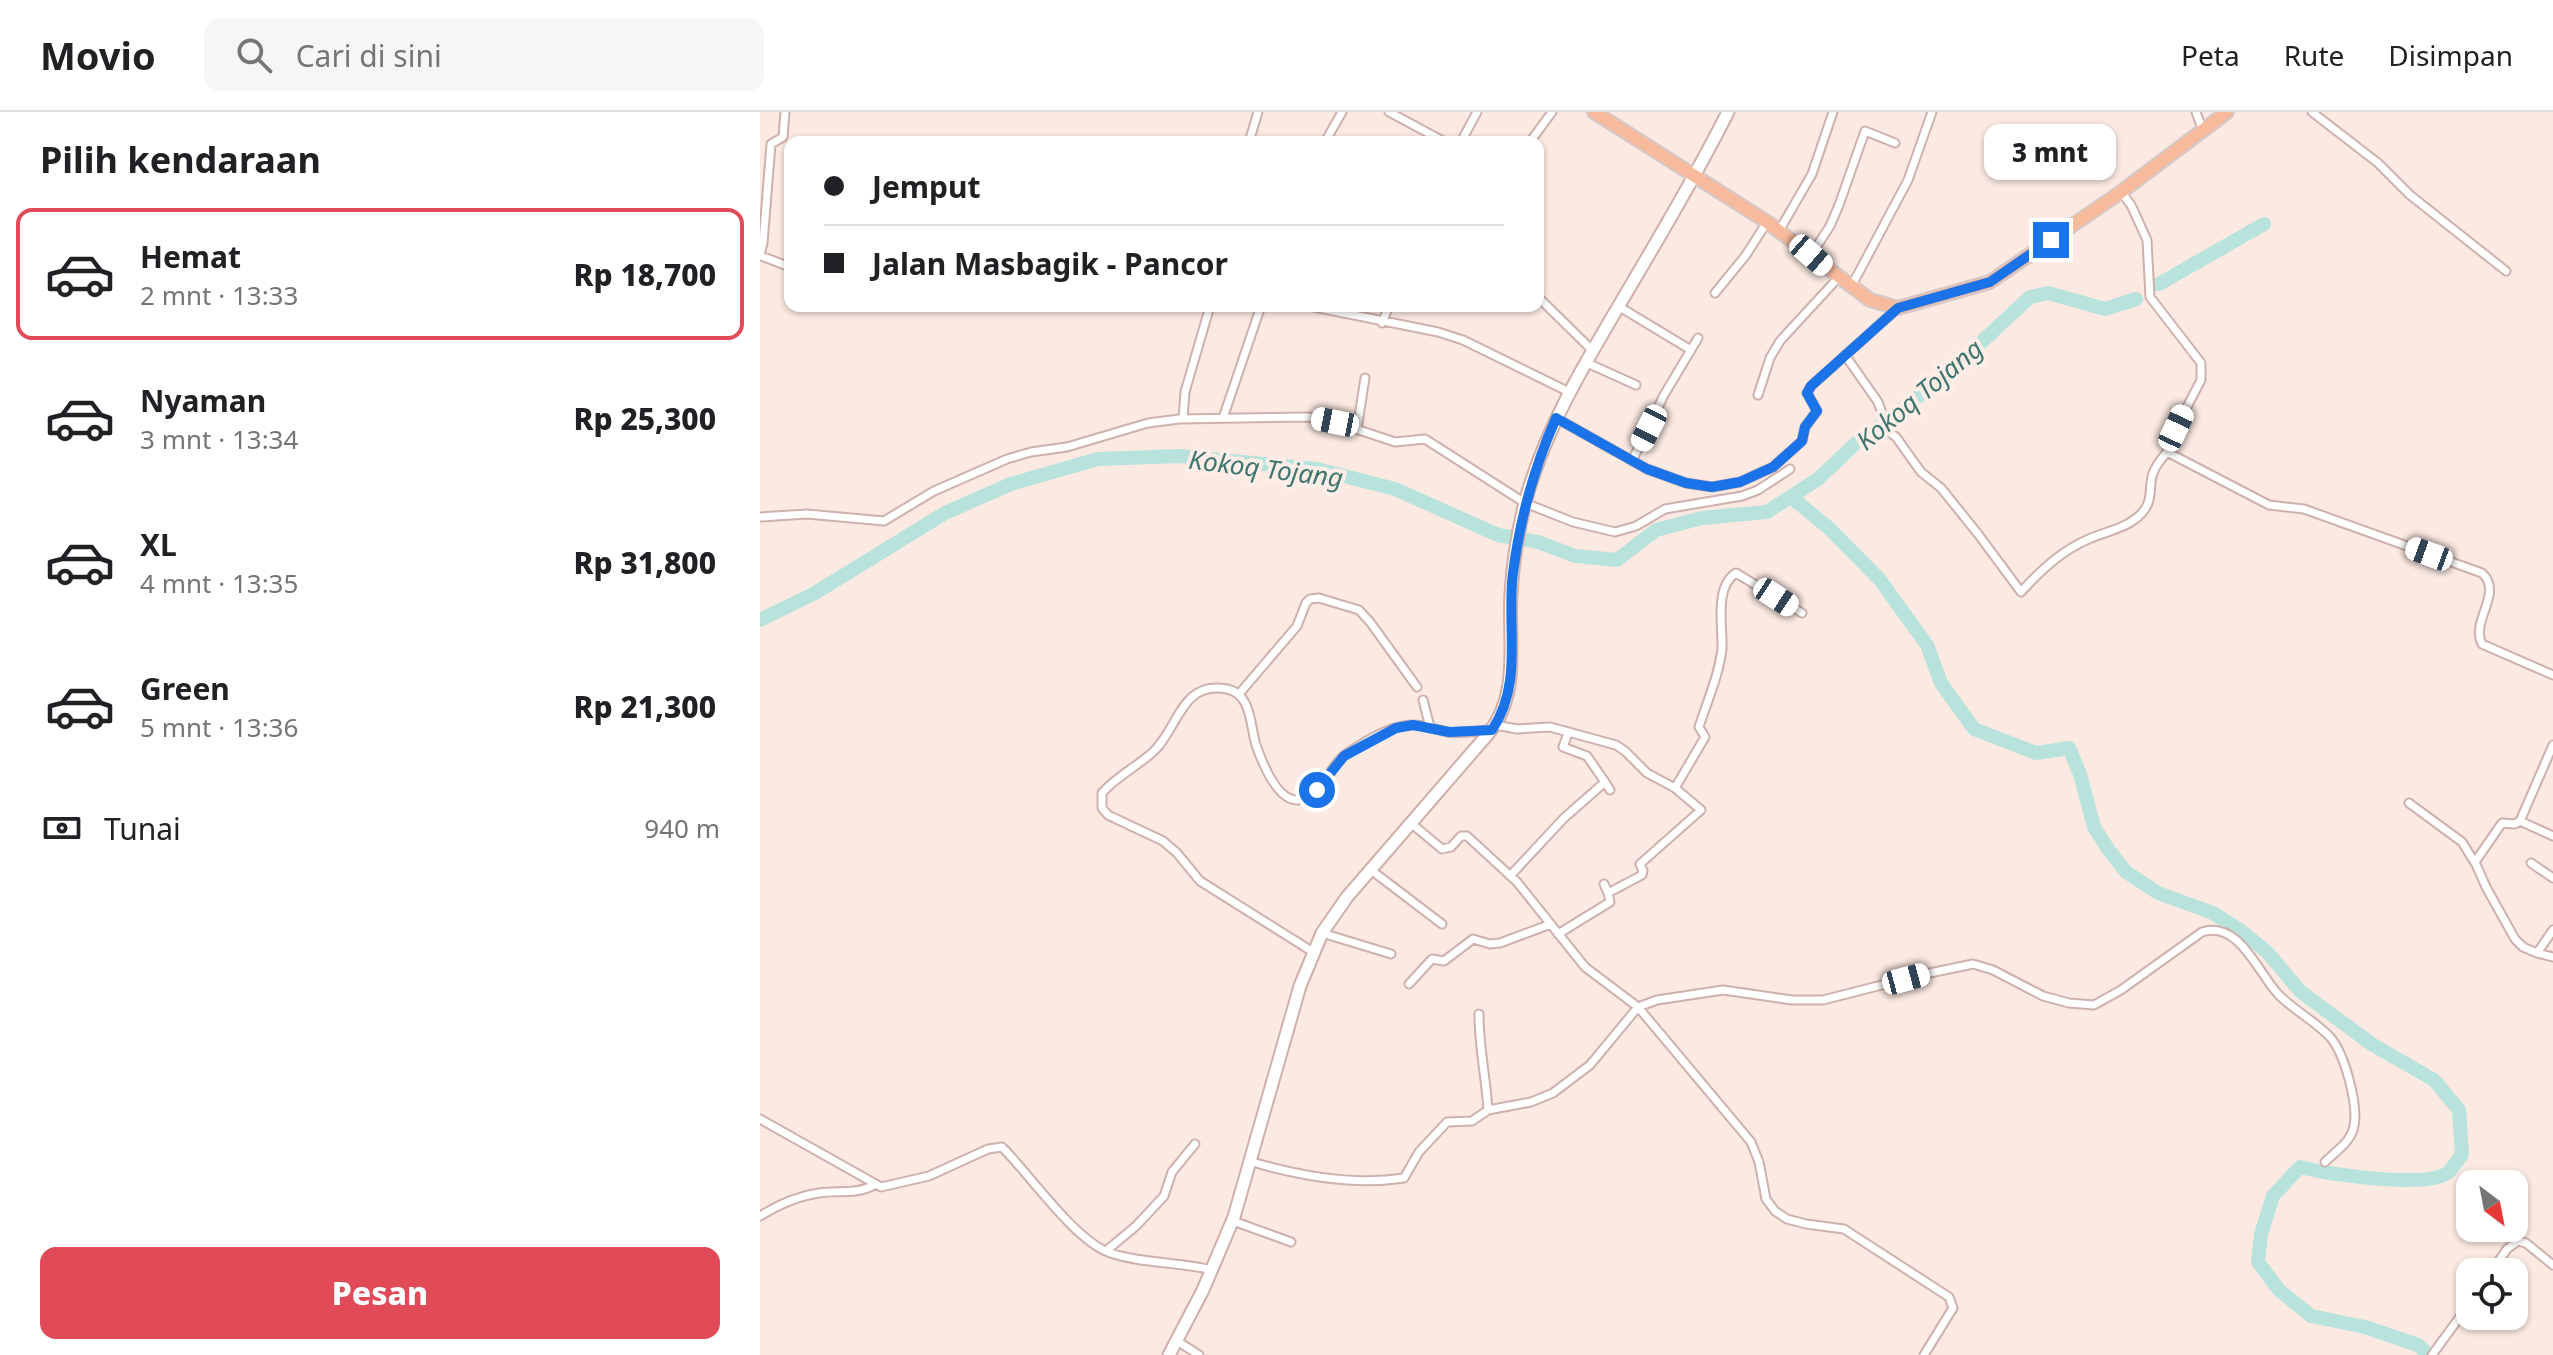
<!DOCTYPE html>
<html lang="id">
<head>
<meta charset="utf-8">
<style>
  :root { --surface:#fff; --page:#f6f6f6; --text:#202124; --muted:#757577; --line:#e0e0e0; --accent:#e14b57 }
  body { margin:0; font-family:"Noto Sans",sans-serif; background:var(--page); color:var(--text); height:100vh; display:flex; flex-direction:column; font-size:30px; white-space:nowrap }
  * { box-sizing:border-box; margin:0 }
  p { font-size:26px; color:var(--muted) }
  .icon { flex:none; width:44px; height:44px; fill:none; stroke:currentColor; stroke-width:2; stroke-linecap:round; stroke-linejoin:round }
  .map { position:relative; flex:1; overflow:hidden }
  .sheet { display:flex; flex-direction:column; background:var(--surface); width:760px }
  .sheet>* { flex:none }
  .guide { position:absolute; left:24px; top:24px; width:760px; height:176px; border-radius:16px; box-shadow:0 2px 6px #0004; display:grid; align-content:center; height:176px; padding:0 40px; background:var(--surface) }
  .needle { width:52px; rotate:148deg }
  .buttons { position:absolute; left:1696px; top:1058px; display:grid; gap:16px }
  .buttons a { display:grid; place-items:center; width:72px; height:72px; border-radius:16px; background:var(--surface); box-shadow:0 2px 6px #0004; font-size:40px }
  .end { position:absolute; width:36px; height:36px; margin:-18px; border:10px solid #1a73e8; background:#fff; box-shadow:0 0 0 4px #fff }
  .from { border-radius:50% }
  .bubble { position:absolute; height:56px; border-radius:16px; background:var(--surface); box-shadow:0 2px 6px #0004; font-size:26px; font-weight:800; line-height:56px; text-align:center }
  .car { position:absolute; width:24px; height:48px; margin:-24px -12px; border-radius:10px; box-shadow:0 0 6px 2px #0007; background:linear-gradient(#fff 24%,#345 0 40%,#fff 0 76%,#345 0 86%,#fff 0) }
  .guide b { display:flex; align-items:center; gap:28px; height:76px; font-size:30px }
  .guide b+b { border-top:2px solid var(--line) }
  .guide i { width:20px; height:20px; background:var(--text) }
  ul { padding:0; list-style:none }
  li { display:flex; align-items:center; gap:24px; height:132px; margin:0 16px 12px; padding:0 24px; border:4px solid transparent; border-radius:16px }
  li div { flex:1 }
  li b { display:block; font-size:30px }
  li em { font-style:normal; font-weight:800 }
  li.on { border-color:var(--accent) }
  li>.icon { width:72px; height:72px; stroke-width:1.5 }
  h2 { padding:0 40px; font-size:36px; line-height:96px }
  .pay { display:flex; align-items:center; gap:20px; height:88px; padding:0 40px; font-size:30px }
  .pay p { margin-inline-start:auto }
  .cta { display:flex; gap:16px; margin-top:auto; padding:16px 40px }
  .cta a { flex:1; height:92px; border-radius:16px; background:var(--accent); color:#fff; font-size:32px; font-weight:800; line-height:92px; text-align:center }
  header { display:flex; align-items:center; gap:48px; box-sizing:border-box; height:112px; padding:0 40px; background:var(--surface); border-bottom:2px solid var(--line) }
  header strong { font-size:38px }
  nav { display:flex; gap:44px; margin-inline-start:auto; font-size:28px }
  .search { width:560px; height:72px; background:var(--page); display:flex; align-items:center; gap:20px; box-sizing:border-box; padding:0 28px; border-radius:16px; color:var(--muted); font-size:30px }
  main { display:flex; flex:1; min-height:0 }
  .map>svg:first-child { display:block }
</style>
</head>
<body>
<header>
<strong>Movio</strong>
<div class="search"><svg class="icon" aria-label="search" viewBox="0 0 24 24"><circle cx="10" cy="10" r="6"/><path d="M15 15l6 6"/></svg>Cari di sini</div>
<nav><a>Peta</a><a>Rute</a><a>Disimpan</a></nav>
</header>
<main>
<section class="sheet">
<h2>Pilih kendaraan</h2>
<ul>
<li class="on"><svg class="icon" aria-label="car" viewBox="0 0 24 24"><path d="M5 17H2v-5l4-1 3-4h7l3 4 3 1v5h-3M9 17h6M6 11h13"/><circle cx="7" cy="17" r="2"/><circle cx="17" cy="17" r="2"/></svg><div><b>Hemat</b><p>2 mnt · 13:33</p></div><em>Rp 18,700</em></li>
<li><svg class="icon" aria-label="car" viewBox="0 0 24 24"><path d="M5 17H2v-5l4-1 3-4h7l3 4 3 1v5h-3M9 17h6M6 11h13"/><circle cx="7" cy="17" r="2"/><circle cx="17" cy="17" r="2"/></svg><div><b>Nyaman</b><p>3 mnt · 13:34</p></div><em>Rp 25,300</em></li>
<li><svg class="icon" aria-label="car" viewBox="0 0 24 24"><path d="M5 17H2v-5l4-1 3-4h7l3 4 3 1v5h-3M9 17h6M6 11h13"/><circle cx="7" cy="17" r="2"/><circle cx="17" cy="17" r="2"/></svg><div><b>XL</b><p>4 mnt · 13:35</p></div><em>Rp 31,800</em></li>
<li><svg class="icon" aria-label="car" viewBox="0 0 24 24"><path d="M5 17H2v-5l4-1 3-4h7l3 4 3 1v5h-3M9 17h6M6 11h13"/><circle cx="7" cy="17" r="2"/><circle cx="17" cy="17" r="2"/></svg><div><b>Green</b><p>5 mnt · 13:36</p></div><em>Rp 21,300</em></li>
</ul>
<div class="pay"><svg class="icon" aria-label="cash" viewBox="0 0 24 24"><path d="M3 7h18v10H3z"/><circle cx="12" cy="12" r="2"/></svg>Tunai<p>940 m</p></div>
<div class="cta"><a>Pesan</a></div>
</section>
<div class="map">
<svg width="1793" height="1243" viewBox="0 0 1793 1243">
  <rect width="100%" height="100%" fill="#fbe9e2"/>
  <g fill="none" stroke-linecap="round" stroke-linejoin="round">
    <path stroke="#b7e3dc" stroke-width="14" d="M1399,172L1504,112
      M1031,385L1070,417L1120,468L1167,533L1181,571L1214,617L1276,641L1309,636L1320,662L1334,715L1348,737L1366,760L1398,781L1453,801L1481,819L1507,840L1541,880L1613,933L1674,968L1699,998L1702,1042C1698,1048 1692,1058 1686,1062C1661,1076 1568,1062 1540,1055L1513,1084L1501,1122L1498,1150L1519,1178L1551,1204L1605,1215L1658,1233L1669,1243
      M0,508L55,481L185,401L251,372L338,347L420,344L557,357L635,377L738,423L778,430L815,444L857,448L896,418L942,406L1007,400L1058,367L1095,332L1184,265L1270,185L1288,181L1345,197L1376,187"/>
    <g stroke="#ceb1ac" stroke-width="11">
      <path id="street" d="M629,0L685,30
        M1436,0L1443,19
        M1552,0L1618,51L1650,83L1746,159
        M489,30L498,0
        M565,30L582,0
        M701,30L717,0
        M770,30L792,0
        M1361,80L1371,93L1387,128L1390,185L1441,251V268L1416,316L1407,340L1509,393L1544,397L1722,461C1744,481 1710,509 1722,532L1793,563
        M1019,119L1052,62L1073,0
        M0,143L3,131L11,32L23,25L25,0
        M1051,143L1070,114L1079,93L1105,19L1135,31
        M1,144L30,155
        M1091,175L1148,68L1172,0
        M955,181L986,143L1007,110
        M778,185L832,238
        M549,194L678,220L703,228L809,280
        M858,194L931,238
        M622,211L629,194
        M1085,243L1118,290L1129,320L1136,325L1161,360L1181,376L1218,422L1261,480C1281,458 1302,438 1331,426C1348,419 1367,416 1381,402C1394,389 1388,376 1393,361C1396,353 1402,346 1407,340
        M825,250L876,273
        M998,283L1010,246L1020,229L1078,166
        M463,306L501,194
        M796,306L887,357L926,371L952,375L980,370L1013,355L1042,329L1045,315L1057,299L1047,281L1051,274L1138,196
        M423,307L425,280L450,194
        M597,317L605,266
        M872,349L904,283L938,226
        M0,405L47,402L124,409L174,379L247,347L271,340L307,335L388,311L419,307L549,305L575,310L635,330L665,327L765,391L813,410L855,420L876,414L905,397L982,384L998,378L1030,357
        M479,582L537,514L546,491L550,487L559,486L599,498L610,510L657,575
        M663,588L670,615
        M735,613L757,617L790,615L856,633L865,639L887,661L915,676
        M808,621L803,635L827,644L845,670
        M1793,633L1760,709L1755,712L1742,711L1715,750L1726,775L1755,827L1763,835L1777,841L1793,818
        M1649,691L1702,730L1715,751
        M1760,709L1793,724
        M652,712L682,737L691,735L701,724H707L757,770L825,855L878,895L991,1030L999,1050L1006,1087L1015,1099L1027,1107L1046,1112L1084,1117L1189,1185L1193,1196L1164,1243
        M1771,751L1793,766
        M611,758L682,812
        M750,764L804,706L845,670L850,678
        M844,772L848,781L882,763L883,759L880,752L941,698L915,676L945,625L939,615C947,590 959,563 962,537C963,514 954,475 976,461L1042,501
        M562,821L631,842
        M798,822L850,790L848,781
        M553,840L440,769L417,741L403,729L348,703L342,696V681C357,664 378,654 394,639C418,617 421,568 467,577C492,582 490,614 496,633C502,650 517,689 538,688C561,687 568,655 585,643C603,631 628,614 651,613C664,612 675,617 687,620C701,622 716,619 729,618
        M1777,841L1793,845
        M649,872L672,847L684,849L713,827L730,832L740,831L791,812
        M719,902C719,935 726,966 728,998
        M0,1007L121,1075L169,1064L228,1037L242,1035C270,1063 314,1127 348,1140C376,1151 421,1150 452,1158
        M489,1049C539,1064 592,1074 644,1066L659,1040L687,1010L712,1009L728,998L771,990L793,981L830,953L878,895L897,888L963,878L1032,888H1063L1165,862L1213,852L1233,858L1283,884L1309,891L1334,893L1361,878L1442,820C1479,808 1498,861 1518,882C1533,898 1554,908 1570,925C1585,942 1600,997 1593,1018C1589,1031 1574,1041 1565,1050
        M0,1104C18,1093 37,1084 59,1081C77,1078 97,1083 114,1073
        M473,1109L531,1130
        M346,1139L376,1114L404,1084L412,1060L435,1032
        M1731,1160L1747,1137L1758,1129L1766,1131L1793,1153
        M417,1229L439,1243
        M1672,1243L1710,1191"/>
    </g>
    <g stroke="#d0afa9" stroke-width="15">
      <path id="secondary" d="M409,1243L443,1178L474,1105L540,874L562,821L587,785L728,622C761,582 748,529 751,482C753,448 759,412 768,380C789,310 827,248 864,185C900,124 936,63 968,0"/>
    </g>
    <g stroke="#d4c9c8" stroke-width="16">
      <path id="primary" d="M834,0L1007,110L1110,188L1138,196L1230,170L1361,80L1467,0"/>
    </g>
    <use href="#street" stroke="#fff" stroke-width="7"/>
    <use href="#secondary" stroke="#fff" stroke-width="11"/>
    <use href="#primary" stroke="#f8ba9c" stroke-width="12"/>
  </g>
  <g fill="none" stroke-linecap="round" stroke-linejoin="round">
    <path stroke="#1a73e8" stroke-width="10" d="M557,678L584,644L636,616L653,613L689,620L732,618C764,571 746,513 753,461C760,406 774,356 796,306L887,357L926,371L952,375L980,370L1013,355L1042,329L1045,315L1057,299L1047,281L1051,274L1138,196L1230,170L1291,128"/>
  </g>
  <g text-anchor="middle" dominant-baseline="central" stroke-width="8" stroke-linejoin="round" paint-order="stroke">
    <g font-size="26" font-style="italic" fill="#3e766f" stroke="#feeee7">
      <text transform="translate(1159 282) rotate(-40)">Kokoq Tojang</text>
      <text transform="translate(506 356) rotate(7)">Kokoq Tojang</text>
    </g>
  </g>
</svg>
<div class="buttons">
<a><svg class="needle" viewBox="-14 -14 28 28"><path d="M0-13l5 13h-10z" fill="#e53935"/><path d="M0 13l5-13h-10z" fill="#757577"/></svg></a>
<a><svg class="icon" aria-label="locate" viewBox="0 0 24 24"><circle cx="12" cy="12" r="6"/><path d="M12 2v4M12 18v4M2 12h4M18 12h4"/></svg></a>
</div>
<i class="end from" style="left:557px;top:678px"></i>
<i class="end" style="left:1291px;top:128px"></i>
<div class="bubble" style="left:1224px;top:12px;width:132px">3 mnt</div>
<i class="car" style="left:1051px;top:143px;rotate:131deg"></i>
<i class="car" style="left:575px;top:310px;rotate:281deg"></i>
<i class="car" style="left:889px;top:316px;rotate:207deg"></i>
<i class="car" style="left:1416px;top:316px;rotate:25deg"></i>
<i class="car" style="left:1669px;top:442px;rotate:290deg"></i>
<i class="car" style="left:1016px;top:485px;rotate:123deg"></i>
<i class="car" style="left:1146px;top:867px;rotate:75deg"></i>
<div class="guide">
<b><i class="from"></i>Jemput</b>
<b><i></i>Jalan Masbagik - Pancor</b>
</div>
</div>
</main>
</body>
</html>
